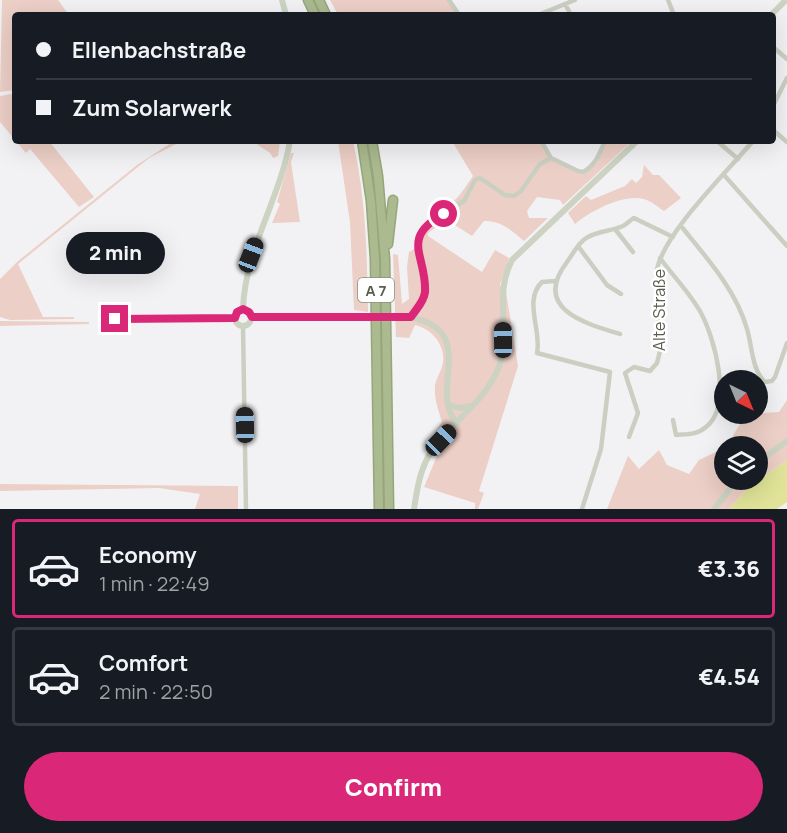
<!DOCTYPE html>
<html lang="en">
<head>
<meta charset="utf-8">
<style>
  :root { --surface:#171b24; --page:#242831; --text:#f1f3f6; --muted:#9ea1a6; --line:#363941; --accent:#db2777 }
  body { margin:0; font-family:Manrope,sans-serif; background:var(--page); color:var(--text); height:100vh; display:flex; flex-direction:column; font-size:22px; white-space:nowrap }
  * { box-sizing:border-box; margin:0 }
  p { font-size:20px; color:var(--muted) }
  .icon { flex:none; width:33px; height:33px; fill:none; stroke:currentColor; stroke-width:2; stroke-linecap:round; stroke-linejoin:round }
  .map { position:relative; height:509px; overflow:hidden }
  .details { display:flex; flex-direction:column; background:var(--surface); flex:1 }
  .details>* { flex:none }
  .top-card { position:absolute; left:12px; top:12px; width:764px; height:132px; border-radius:6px; box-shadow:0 6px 24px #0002; display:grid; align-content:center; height:132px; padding:0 24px; background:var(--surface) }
  .needle { width:39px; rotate:137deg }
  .controls { position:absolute; left:714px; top:370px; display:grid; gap:12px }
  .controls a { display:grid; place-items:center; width:54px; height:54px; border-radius:50%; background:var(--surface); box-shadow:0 6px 24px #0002; font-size:30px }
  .end { position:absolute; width:27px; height:27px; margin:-14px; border:8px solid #db2777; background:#fff; box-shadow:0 0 0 3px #fff }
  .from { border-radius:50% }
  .bubble { position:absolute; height:42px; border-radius:21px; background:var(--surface); box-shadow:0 6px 24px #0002; font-size:20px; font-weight:800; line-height:42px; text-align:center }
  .car { position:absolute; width:18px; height:36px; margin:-18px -9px; border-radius:8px; box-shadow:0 0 4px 2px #0007; background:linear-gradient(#222 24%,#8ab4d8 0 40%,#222 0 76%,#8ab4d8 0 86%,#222 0) }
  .top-card b { display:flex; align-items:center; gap:21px; height:57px; font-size:22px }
  .top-card b+b { border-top:2px solid var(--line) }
  .top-card i { width:15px; height:15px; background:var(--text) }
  ul { padding:10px 0 0; list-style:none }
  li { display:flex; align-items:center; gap:18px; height:99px; margin:0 12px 9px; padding:0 12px; border:3px solid var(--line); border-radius:6px }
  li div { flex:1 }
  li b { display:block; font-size:22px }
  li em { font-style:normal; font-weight:800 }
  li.current { border-color:var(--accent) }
  li>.icon { width:54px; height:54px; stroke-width:1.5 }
  .primary-button { display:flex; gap:12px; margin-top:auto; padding:12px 24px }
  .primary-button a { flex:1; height:69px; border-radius:36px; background:var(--accent); color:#fff; font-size:24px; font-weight:800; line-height:69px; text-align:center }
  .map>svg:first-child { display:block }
</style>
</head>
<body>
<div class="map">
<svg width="787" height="509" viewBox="0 0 787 509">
  <rect width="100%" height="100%" fill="#f2f2f4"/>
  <path fill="#eccfc6" d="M2,0H58L69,15H15V90L0,92Z
    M330,0H451L459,11L455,15H338Z
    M11,94L15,99V140L0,122V96Z
    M16,141H49L94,197L79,207L30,149L26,153Z
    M174,141H182L149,158L18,264L43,317H74V319L10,320L0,317V279L17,262L137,165Z
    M252,141H280L278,156L273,158L270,153Z
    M338,141H353C366,198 367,254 368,312L354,310L350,222Z
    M452,141H539L546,153L582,174L597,163L606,141H632L563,205L560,200L537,197L527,211L529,218H548L524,241C512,231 501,220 484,221L472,236L447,220L428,233V236L482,272L495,250L509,258L500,285L506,292L518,366L479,491L484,493L478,509H475V503L424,487L437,456L427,446L442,422C438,410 434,398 435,385C436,379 440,373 442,367C448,348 433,329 415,325L409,338L396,337L393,254L398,255L402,304L409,299L407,267L409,252L418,247C423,230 431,229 432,209C454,208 461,193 473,176Z
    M291,153H294L291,162L300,222L272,223L280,204L277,202Z
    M644,165L653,175H659L681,198L664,211C658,207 651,201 644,199C622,194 591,211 575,224L568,213L586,196L591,200L625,186L632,179L636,183L642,177Z
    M0,321L89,322V324L0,326Z
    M787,400V460L749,487L729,509H607L628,456L639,469L659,450L667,465L689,474L699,460L724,448V480H758V447H726L746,414L779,412Z
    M0,484L238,486V509H195L200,494L159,488L0,491Z"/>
  <path fill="#e0e398" d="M787,460V502L777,509H729L749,487Z"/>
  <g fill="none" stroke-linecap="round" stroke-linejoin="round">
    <g stroke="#96a67b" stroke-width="11">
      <path id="highway" d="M308,0L315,15
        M319,0L326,15
        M362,141L371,201L375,259L379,509
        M372,141L378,176L385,259L389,509
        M388,244L393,200"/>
    </g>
    <path stroke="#cbcfc2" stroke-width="4.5" d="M449,0L459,15
      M668,0L674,15
      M565,4L571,15
      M538,15L575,0
      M772,46L787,59
      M772,108L787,78
      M772,129L787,142
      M541,141L551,158
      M717,141L738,159
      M724,175L787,246
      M681,226C706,257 736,290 747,329C752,345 752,371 765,382L772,381L775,377L787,343
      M615,229L633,252
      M578,246L607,285L621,294
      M660,258C673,276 690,293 701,313C715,339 733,406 706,427C697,435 687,434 676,435L673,420
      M555,281L542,282C523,300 542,331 537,353L610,372L601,449L582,509
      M411,317L421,303L425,291L417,250L419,237L431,221L464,201L475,180L480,178L505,195L514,196L521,191L540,164L551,158L578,171L583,172C596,165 599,154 605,141
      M106,319L235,318
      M243,326L246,509
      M620,334C583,323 532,308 567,262C573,254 579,241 588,237C598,231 612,231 623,226C627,224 630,220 634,218L673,237
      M629,437L638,413L625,373L634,367L650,371L657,363L660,351L657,269C665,232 727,172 753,141"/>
    <path stroke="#cdd3c2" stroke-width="6" d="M282,0L286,15
      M771,15L786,0
      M243,309C245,249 280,199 290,141
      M235 318a8 8 0 1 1 16 0a8 8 0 1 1-16 0Z
      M400,316C485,324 426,390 457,423
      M252,317L364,316
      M450,405L459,408L471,406
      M758,462L787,441
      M414,509C417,489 420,469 431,452C451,422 484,403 498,369C512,334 493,295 512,260L637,141
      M714,509L737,480"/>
    <use href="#highway" stroke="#abba8f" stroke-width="8"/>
    <path stroke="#cdd3c2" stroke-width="6" d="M364,316H400"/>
  </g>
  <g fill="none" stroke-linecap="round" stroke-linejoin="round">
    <path stroke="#db2777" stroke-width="8" d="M115,319L235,318L237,312L243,309L249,312L252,317H411C416,309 424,302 425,292C427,256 399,238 444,214"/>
  </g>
  <g text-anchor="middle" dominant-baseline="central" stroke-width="5" stroke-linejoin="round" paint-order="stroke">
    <rect fill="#fff" stroke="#8a8e82" stroke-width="1.5" x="358" y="278" width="36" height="24" rx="4.5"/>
    <g font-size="15" font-weight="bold" fill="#585d4c">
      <text x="376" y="290">A 7</text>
    </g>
    <g font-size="16" fill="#585d4c" stroke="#fff">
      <text transform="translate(659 310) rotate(-90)">Alte Straße</text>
    </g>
  </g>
</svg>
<div class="controls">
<a><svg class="needle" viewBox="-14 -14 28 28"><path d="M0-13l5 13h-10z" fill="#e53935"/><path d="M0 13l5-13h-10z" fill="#9ea1a6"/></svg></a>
<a><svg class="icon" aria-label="layers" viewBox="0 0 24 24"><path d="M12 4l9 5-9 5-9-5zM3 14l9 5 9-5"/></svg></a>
</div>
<i class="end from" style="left:444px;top:214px"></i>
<i class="end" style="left:115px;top:319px"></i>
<div class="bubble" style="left:66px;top:232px;width:99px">2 min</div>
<i class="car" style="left:251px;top:255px;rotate:21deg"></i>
<i class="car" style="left:503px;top:340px;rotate:359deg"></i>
<i class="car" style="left:245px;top:425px;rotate:359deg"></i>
<i class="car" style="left:441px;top:440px;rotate:44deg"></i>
<div class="top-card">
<b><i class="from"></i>Ellenbachstraße</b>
<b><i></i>Zum Solarwerk</b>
</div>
</div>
<section class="details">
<ul>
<li class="current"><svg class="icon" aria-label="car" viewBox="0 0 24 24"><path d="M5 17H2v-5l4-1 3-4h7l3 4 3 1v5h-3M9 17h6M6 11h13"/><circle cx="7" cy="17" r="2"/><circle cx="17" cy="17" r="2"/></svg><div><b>Economy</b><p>1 min · 22:49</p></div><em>€3.36</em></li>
<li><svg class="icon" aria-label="car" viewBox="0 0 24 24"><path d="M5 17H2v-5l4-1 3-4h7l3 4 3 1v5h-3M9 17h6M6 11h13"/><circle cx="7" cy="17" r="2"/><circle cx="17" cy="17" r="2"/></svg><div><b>Comfort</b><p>2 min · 22:50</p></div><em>€4.54</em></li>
</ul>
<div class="primary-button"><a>Confirm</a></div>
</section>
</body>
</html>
